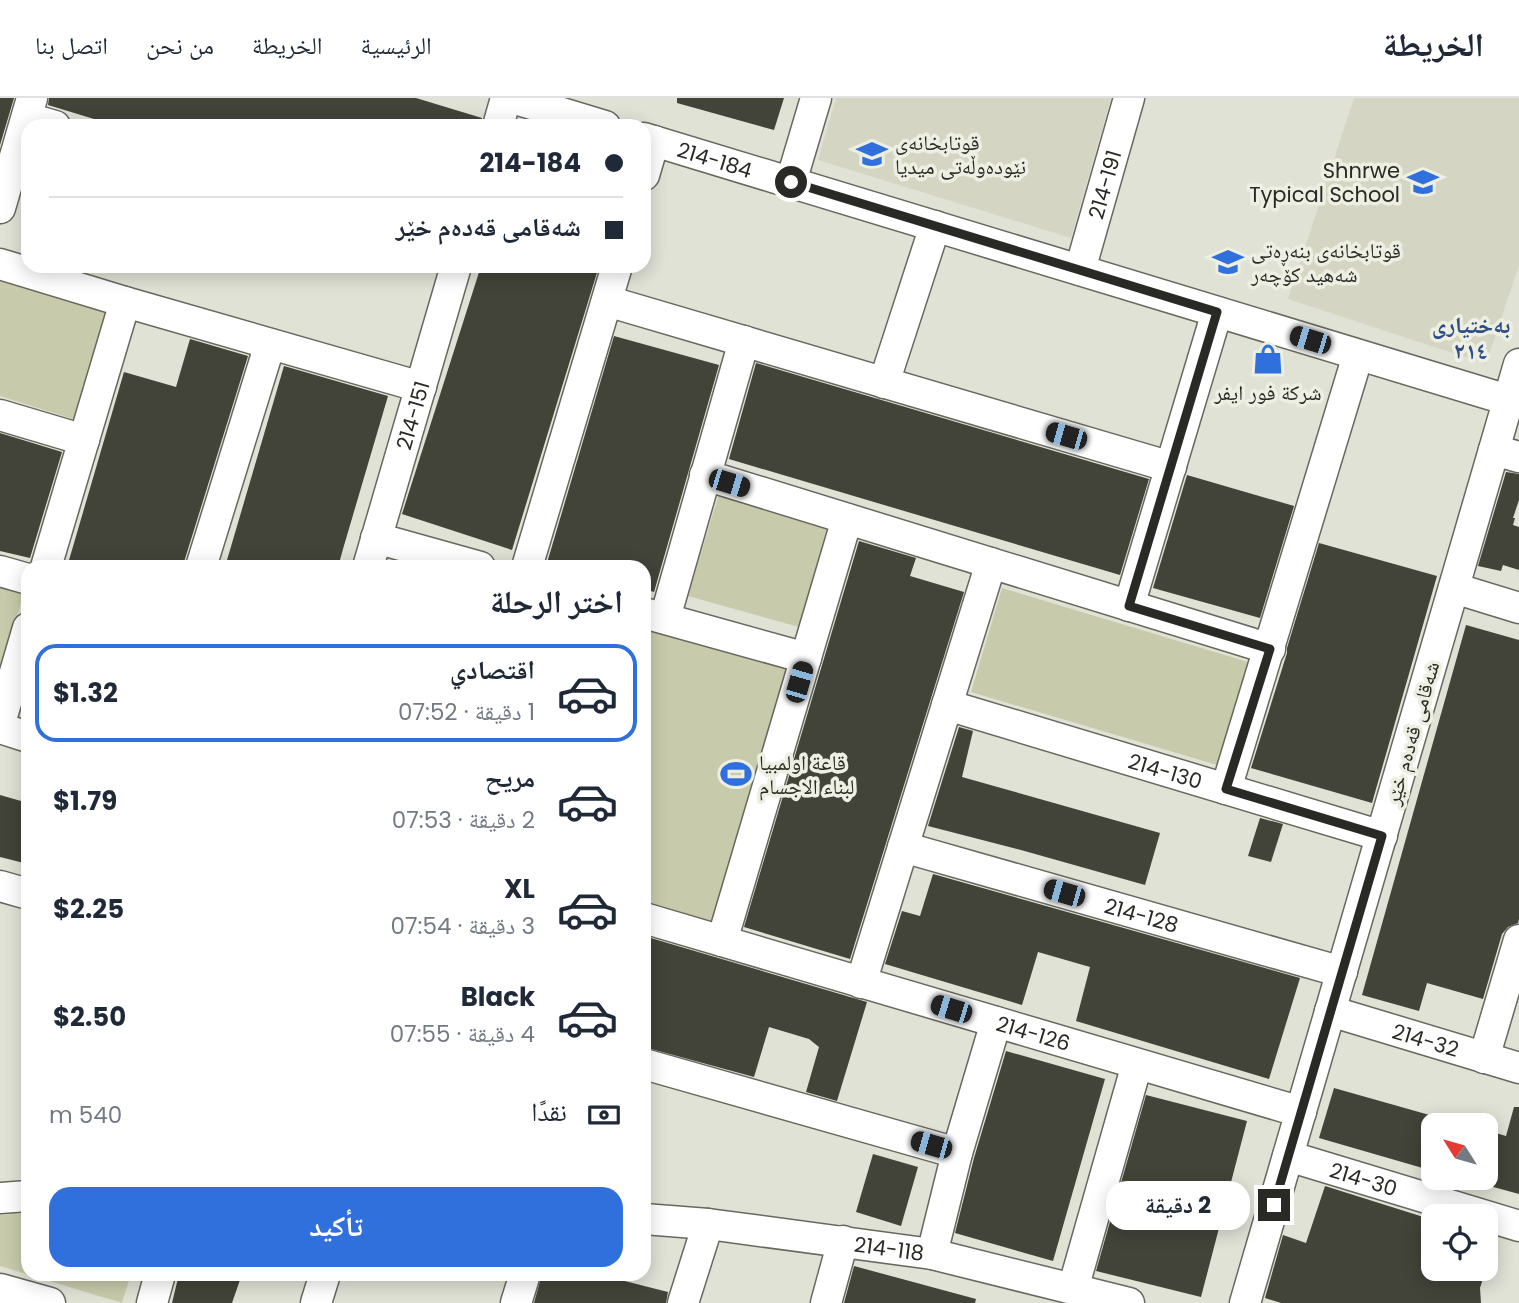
<!DOCTYPE html>
<html lang="ar">
<head>
<meta charset="utf-8">
<style>
  :root { --surface:#fff; --page:#f6f6f7; --text:#1f2937; --muted:#747a83; --line:#e0e1e3; --accent:#3070dd }
  body { margin:0; font-family:Poppins,"Noto Naskh Arabic",sans-serif; background:var(--page); color:var(--text); direction:rtl; height:100vh; display:flex; flex-direction:column; font-size:26px; white-space:nowrap }
  * { box-sizing:border-box; margin:0 }
  p { font-size:23px; color:var(--muted) }
  .icon { flex:none; width:38px; height:38px; fill:none; stroke:currentColor; stroke-width:2; stroke-linecap:round; stroke-linejoin:round }
  .map { position:relative; flex:1; overflow:hidden; direction:ltr }
  .sheet { position:absolute; left:21px; top:462px; width:630px; height:721px; display:flex; flex-direction:column; background:var(--surface); border-radius:21px; box-shadow:0 4px 18px #0003; direction:rtl }
  .sheet>* { flex:none }
  .top-card { position:absolute; left:21px; top:21px; width:630px; height:154px; border-radius:21px; box-shadow:0 4px 18px #0003; direction:rtl; display:grid; align-content:center; height:154px; padding:0 28px; background:var(--surface) }
  .needle { width:46px; rotate:307deg }
  .buttons { position:absolute; left:1421px; top:1015px; display:grid; gap:14px }
  .buttons a { display:grid; place-items:center; width:77px; height:77px; border-radius:14px; background:var(--surface); box-shadow:0 4px 18px #0003; font-size:35px }
  .end { position:absolute; width:32px; height:32px; margin:-16px; border:9px solid #292a25; background:#fff; box-shadow:0 0 0 4px #fff }
  .from { border-radius:50% }
  .bubble { position:absolute; height:49px; border-radius:21px; background:var(--surface); box-shadow:0 4px 18px #0003; font-size:23px; font-weight:700; line-height:49px; text-align:center; direction:rtl }
  .car { position:absolute; width:21px; height:42px; margin:-21px -10px; border-radius:9px; box-shadow:0 0 5px 2px #0007; background:linear-gradient(#222 24%,#8ab4d8 0 40%,#222 0 76%,#8ab4d8 0 86%,#222 0) }
  .top-card b { display:flex; align-items:center; gap:24px; height:66px; font-size:26px }
  .top-card b+b { border-top:2px solid var(--line) }
  .top-card i { width:18px; height:18px; background:var(--text) }
  ul { padding:0; list-style:none }
  li { display:flex; align-items:center; gap:21px; height:98px; margin:0 14px 10px; padding:0 14px; border:4px solid transparent; border-radius:21px }
  li div { flex:1 }
  li b { display:block; font-size:26px }
  li em { font-style:normal; font-weight:700 }
  li.current { border-color:var(--accent) }
  li>.icon { width:63px; height:63px; stroke-width:1.5 }
  h2 { padding:0 28px; font-size:32px; line-height:84px }
  .pay { display:flex; align-items:center; gap:18px; height:77px; padding:0 28px; font-size:26px }
  .pay p { margin-inline-start:auto }
  .button { display:flex; gap:14px; margin-top:auto; padding:14px 28px }
  .button a { flex:1; height:80px; border-radius:21px; background:var(--accent); color:#fff; font-size:28px; font-weight:700; line-height:80px; text-align:center }
  header { display:flex; align-items:center; gap:42px; box-sizing:border-box; height:98px; padding:0 35px; background:var(--surface); border-bottom:2px solid var(--line) }
  header strong { font-size:33px }
  nav { display:flex; gap:38px; margin-inline-start:auto; font-size:24px }
  .map>svg:first-child { display:block }
</style>
</head>
<body>
<header>
<strong>الخريطة</strong>
<nav><a>الرئيسية</a><a>الخريطة</a><a>من نحن</a><a>اتصل بنا</a></nav>
</header>
<div class="map">
<svg width="1519" height="1205" viewBox="0 0 1519 1205">
  <rect width="100%" height="100%" fill="#e1e2d6"/>
  <path fill="#d4d5c2" d="M836,0H1111L1071,140L818,62Z
    M1354,0H1519V167L1486,266L1288,201Z"/>
  <path fill="#c8cbab" d="M0,172L113,209L76,322L0,298Z
    M721,389L830,419L799,529L688,498Z
    M0,488L24,495L0,574Z
    M1002,490L1248,564L1217,667L971,594Z
    M644,515L806,560L722,843L644,820Z
    M28,1115V1176H131L122,1205L0,1168V1117Z"/>
  <path fill="#424339" d="M0,0H14L0,47Z
    M49,0H416L482,20L481,28H117L48,7Z
    M677,0H784L774,32L677,5Z
    M481,168H599L512,452L402,416Z
    M614,238L719,267L654,494L644,491V469H563L547,465Z
    M190,241L248,258L184,464V469H67L124,274L176,289Z
    M756,265L1149,381L1120,477L729,361Z
    M284,268L388,298L343,451L338,469H225Z
    M0,335L62,354L30,460L0,453Z
    M1506,374L1519,376V402L1513,420H1515L1513,427L1519,429V472L1503,467L1501,473L1478,468Z
    M1187,377L1294,408L1260,520L1153,490Z
    M859,443L916,460L910,478L964,494L850,861L744,829Z
    M1319,445L1437,478L1372,705L1251,670L1287,555V550Z
    M1466,527L1519,542V821L1518,825L1508,829L1502,836L1483,901L1427,885L1419,913L1362,897Z
    M959,629L973,633L962,679L1160,735L1145,787L1021,752L928,728Z
    M0,697L28,705V766L0,759Z
    M1260,720L1283,726L1271,764L1248,758Z
    M933,776L1300,880L1269,981L1076,923L1090,869L1038,854L1022,907L885,866L902,813L920,818Z
    M644,838L867,904L837,1003L806,994L819,949L809,941L769,929L754,979L644,949Z
    M1006,953L1105,981L1053,1163L955,1135L974,1060Z
    M1334,990L1433,1018V1073L1319,1040Z
    M1146,997L1247,1023L1201,1199L1096,1173Z
    M1514,1009H1519V1096L1486,1087V1032L1506,1038Z
    M873,1056L918,1069L901,1128L856,1114Z
    M1325,1088L1433,1122V1171H1486L1480,1190L1481,1205H1281L1265,1200L1283,1137L1306,1145Z
    M854,1168L976,1201L975,1205H844Z
    M179,1176H242L232,1205H172Z
    M542,1176H579L600,1182L601,1177L668,1194L666,1205H534Z"/>
  <g fill="none" stroke-linecap="round" stroke-linejoin="round">
    <g stroke="#67685e" stroke-width="33">
      <g id="minor">
        <path d="M512,0L605,28"/>
        <path d="M27,20L55,28"/>
        <path d="M498,28L506,0"/>
        <path id="s1" d="M644,40L1508,302"/>
        <path d="M644,77L654,43"/>
        <path d="M791,84L816,0"/>
        <path d="M0,110L32,0"/>
        <path d="M0,166L125,204L421,289"/>
        <path id="s2" d="M1080,172L1129,0"/>
        <path d="M607,203L1171,369"/>
        <path d="M884,285L935,128"/>
        <path d="M0,317L84,342"/>
        <path d="M1494,352L1519,359"/>
        <path d="M705,377L1270,551"/>
        <path d="M376,440L480,469"/>
        <path d="M46,469L125,204"/>
        <path d="M201,469L270,246"/>
        <path id="s3" d="M368,469L456,168"/>
        <path d="M527,469L617,168"/>
        <path d="M0,473L28,481"/>
        <path d="M1454,490L1519,510"/>
        <path d="M1129,508L1217,214"/>
        <path d="M644,515L806,560"/>
        <path d="M665,520L744,243"/>
        <path id="s4" d="M947,607L1382,738"/>
        <path d="M0,625L28,530"/>
        <path d="M0,630L28,639"/>
        <path d="M1226,691L1358,257"/>
        <path id="s5" d="M903,749L1342,874"/>
        <path d="M0,788L28,796"/>
        <path id="s6" d="M644,820L1301,1014"/>
        <path d="M722,843L847,421"/>
        <path d="M861,885L991,465"/>
        <path id="s7" d="M1330,913L1519,970"/>
        <path d="M1484,960L1519,842"/>
        <path d="M644,966L957,1055"/>
        <path id="s8" d="M1288,1058L1519,1128"/>
        <path d="M0,1100L28,1098"/>
        <path id="s9" d="M644,1121L708,1126L932,1156L1129,1205"/>
        <path d="M932,1156L957,1055L996,924"/>
        <path d="M0,1191L50,1205"/>
        <path d="M1073,1191L1137,966"/>
        <path d="M152,1205L160,1176"/>
        <path d="M316,1205L325,1176"/>
        <path d="M516,1205L525,1176"/>
        <path d="M683,1205L708,1126"/>
        <path d="M826,1205L843,1143"/>
        <path d="M1245,1205L1519,266"/>
      </g>
    </g>
    <use href="#minor" stroke="#fff" stroke-width="30"/>
  </g>
  <g fill="none" stroke-linecap="round" stroke-linejoin="round">
    <path stroke="#292a25" stroke-width="9" d="M791,84L1217,214L1129,508L1270,551L1226,691L1382,738L1274,1107"/>
  </g>
  <defs>
    <g id="school-bare" transform="scale(2.415)"><path d="M0-5L7-2L0 1L-7-2ZM-4 1L0 2.5L4 1V4Q0 6-4 4Z" fill="#3070dd" stroke="#eeefe3" stroke-width="2.5" paint-order="stroke"/></g>
    <g id="shop-bare" transform="scale(2.415)"><path d="M-5-2.5h2.3a2.7 3.5 0 0 1 5.4 0H5L5.5 6h-11ZM-1.5-2.5h3a1.5 2.3 0 0 0-3 0Z" fill="#3070dd" stroke="#eeefe3" stroke-width="2.5" paint-order="stroke"/></g>
    <g id="stadium-bare" transform="scale(2.415)"><path d="M0-5a6.5 5 0 1 0 0 10a6.5 5 0 1 0 0-10ZM-3.5-1.8h7v3.6h-7Z" fill="#3070dd" stroke="#eeefe3" stroke-width="2.5" paint-order="stroke"/></g>
  </defs>
  <g fill-rule="evenodd">
    <use href="#school-bare" x="872" y="56"/>
    <use href="#school-bare" x="1423" y="84"/>
    <use href="#school-bare" x="1228" y="164"/>
    <use href="#shop-bare" x="1268" y="261"/>
    <use href="#stadium-bare" x="736" y="676"/>
  </g>
  <g text-anchor="middle" dominant-baseline="central" stroke-width="7" stroke-linejoin="round" paint-order="stroke">
    <g font-size="21" fill="#292a25" stroke="#eeefe3" text-anchor="start">
      <text x="895" y="44">قوتابخانەی<tspan x="895" dy="24">نێودەوڵەتی میدیا</tspan></text>
      <text x="1400" y="72" text-anchor="end">Shnrwe<tspan x="1400" dy="24">Typical School</tspan></text>
      <text x="1251" y="152">قوتابخانەی بنەڕەتی<tspan x="1251" dy="24">شەهید کۆچەر</tspan></text>
      <text x="1268" y="294" text-anchor="middle">شركة فور ايفر</text>
      <text x="759" y="664">قاعة اولمبيا<tspan x="759" dy="24">لبناء الاجسام</tspan></text>
    </g>
    <g font-size="21" fill="#292a25" stroke="#eeefe3">
      <text stroke="none"><textPath href="#s1" startOffset="74">214-184</textPath></text>
      <text stroke="none"><textPath href="#s2" startOffset="89">214-191</textPath></text>
      <text stroke="none"><textPath href="#s3" startOffset="158">214-151</textPath></text>
      <text transform="translate(1412 635) rotate(-74)">شەقامی قەدەم خێر</text>
      <text stroke="none"><textPath href="#s4" startOffset="228">214-130</textPath></text>
      <text stroke="none"><textPath href="#s5" startOffset="248">214-128</textPath></text>
      <text stroke="none"><textPath href="#s6" startOffset="406">214-126</textPath></text>
      <text stroke="none"><textPath href="#s7" startOffset="100">214-32</textPath></text>
      <text stroke="none"><textPath href="#s8" startOffset="79">214-30</textPath></text>
      <text stroke="none"><textPath href="#s9" startOffset="247">214-118</textPath></text>
    </g>
    <g font-size="23" font-weight="bold" fill="#2e4e86" stroke="#eeefe3">
      <text x="1471" y="227">بەختیاری<tspan x="1471" dy="26">٢١٤</tspan></text>
    </g>
  </g>
</svg>
<div class="buttons">
<a><svg class="needle" viewBox="-14 -14 28 28"><path d="M0-13l5 13h-10z" fill="#e53935"/><path d="M0 13l5-13h-10z" fill="#747a83"/></svg></a>
<a><svg class="icon" aria-label="locate" viewBox="0 0 24 24"><circle cx="12" cy="12" r="6"/><path d="M12 2v4M12 18v4M2 12h4M18 12h4"/></svg></a>
</div>
<i class="end from" style="left:791px;top:84px"></i>
<i class="end" style="left:1274px;top:1107px"></i>
<div class="bubble" style="left:1106px;top:1083px;width:144px">2 دقيقة</div>
<i class="car" style="left:1310px;top:242px;rotate:287deg"></i>
<i class="car" style="left:1066px;top:338px;rotate:286deg"></i>
<i class="car" style="left:729px;top:385px;rotate:107deg"></i>
<i class="car" style="left:799px;top:584px;rotate:16deg"></i>
<i class="car" style="left:1064px;top:795px;rotate:286deg"></i>
<i class="car" style="left:951px;top:911px;rotate:287deg"></i>
<i class="car" style="left:931px;top:1047px;rotate:286deg"></i>
<div class="top-card">
<b><i class="from"></i>214-184</b>
<b><i></i>شەقامی قەدەم خێر</b>
</div>
<section class="sheet">
<h2>اختر الرحلة</h2>
<ul>
<li class="current"><svg class="icon" aria-label="car" viewBox="0 0 24 24"><path d="M5 17H2v-5l4-1 3-4h7l3 4 3 1v5h-3M9 17h6M6 11h13"/><circle cx="7" cy="17" r="2"/><circle cx="17" cy="17" r="2"/></svg><div><b>اقتصادي</b><p>1 دقيقة · 07:52</p></div><em>$1.32</em></li>
<li><svg class="icon" aria-label="car" viewBox="0 0 24 24"><path d="M5 17H2v-5l4-1 3-4h7l3 4 3 1v5h-3M9 17h6M6 11h13"/><circle cx="7" cy="17" r="2"/><circle cx="17" cy="17" r="2"/></svg><div><b>مريح</b><p>2 دقيقة · 07:53</p></div><em>$1.79</em></li>
<li><svg class="icon" aria-label="car" viewBox="0 0 24 24"><path d="M5 17H2v-5l4-1 3-4h7l3 4 3 1v5h-3M9 17h6M6 11h13"/><circle cx="7" cy="17" r="2"/><circle cx="17" cy="17" r="2"/></svg><div><b>XL</b><p>3 دقيقة · 07:54</p></div><em>$2.25</em></li>
<li><svg class="icon" aria-label="car" viewBox="0 0 24 24"><path d="M5 17H2v-5l4-1 3-4h7l3 4 3 1v5h-3M9 17h6M6 11h13"/><circle cx="7" cy="17" r="2"/><circle cx="17" cy="17" r="2"/></svg><div><b>Black</b><p>4 دقيقة · 07:55</p></div><em>$2.50</em></li>
</ul>
<div class="pay"><svg class="icon" aria-label="cash" viewBox="0 0 24 24"><path d="M3 7h18v10H3z"/><circle cx="12" cy="12" r="2"/></svg>نقدًا<p>540 m</p></div>
<div class="button"><a>تأكيد</a></div>
</section>
</div>
</body>
</html>
